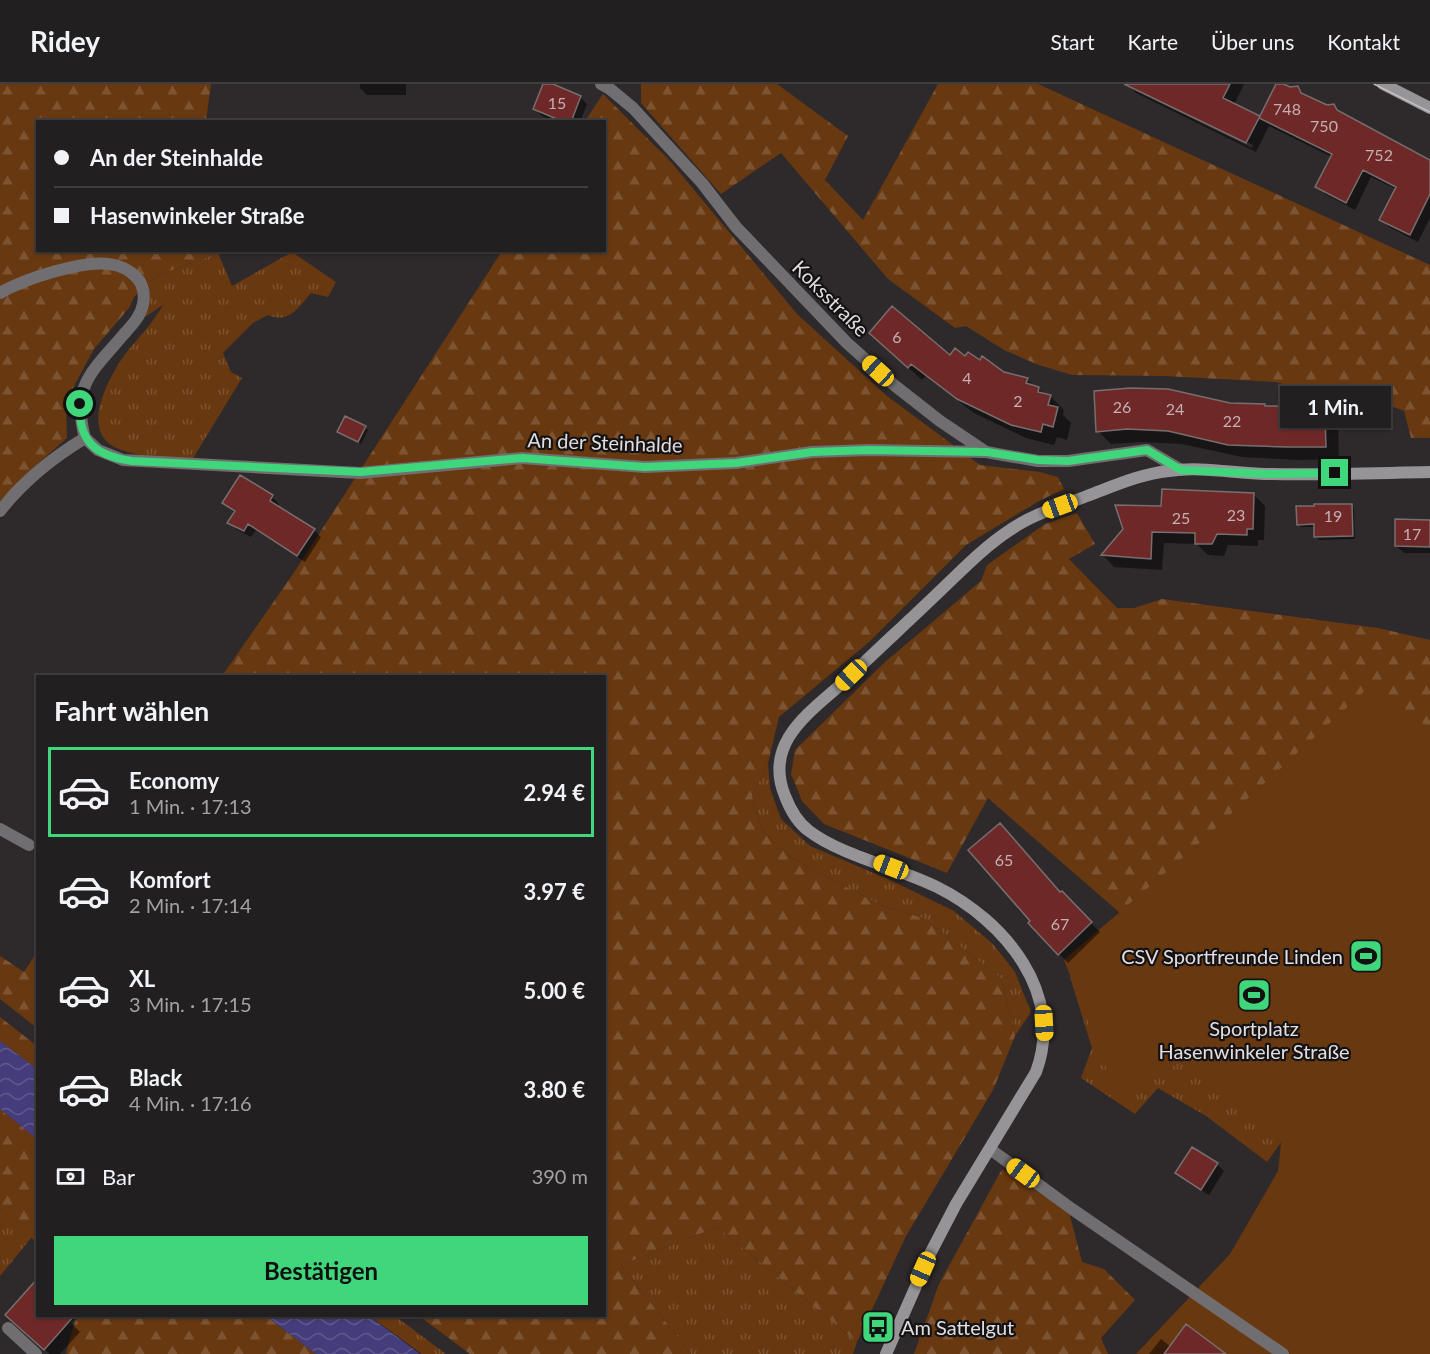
<!DOCTYPE html>
<html lang="de">
<head>
<meta charset="utf-8">
<style>
  :root { --surface:#221f20; --page:#2e2c2d; --text:#f1f3f6; --muted:#a2a2a5; --line:#3f3d3e; --accent:#40d77c }
  body { margin:0; font-family:Lato,sans-serif; background:var(--page); color:var(--text); height:100vh; display:flex; flex-direction:column; font-size:22px; white-space:nowrap }
  * { box-sizing:border-box; margin:0 }
  p { font-size:20px; color:var(--muted) }
  .icon { flex:none; width:33px; height:33px; fill:none; stroke:currentColor; stroke-width:2; stroke-linecap:round; stroke-linejoin:round }
  .map { position:relative; flex:1; overflow:hidden }
  .side { position:absolute; left:36px; top:591px; width:570px; height:642px; display:flex; flex-direction:column; background:var(--surface); border-radius:0px; box-shadow:0 2px 4px #0004,0 0 0 2px var(--line) }
  .side>* { flex:none }
  .top-card { position:absolute; left:36px; top:36px; width:570px; height:132px; border-radius:0px; box-shadow:0 2px 4px #0004,0 0 0 2px var(--line); display:grid; align-content:center; height:132px; padding:0 18px; background:var(--surface) }
  .end { position:absolute; width:27px; height:27px; margin:-14px; border:8px solid #40d77c; background:#111; box-shadow:0 0 0 3px #111 }
  .from { border-radius:50% }
  .bubble { position:absolute; height:42px; border-radius:0px; background:var(--surface); box-shadow:0 2px 4px #0004,0 0 0 2px var(--line); font-size:20px; font-weight:700; line-height:42px; text-align:center }
  .car { position:absolute; width:18px; height:36px; margin:-18px -9px; border-radius:8px; box-shadow:0 0 4px 2px #0007; background:linear-gradient(#f5c518 24%,#345 0 40%,#f5c518 0 76%,#345 0 86%,#f5c518 0) }
  .top-card b { display:flex; align-items:center; gap:21px; height:57px; font-size:22px }
  .top-card b+b { border-top:2px solid var(--line) }
  .top-card i { width:15px; height:15px; background:var(--text) }
  ul { padding:0; list-style:none }
  li { display:flex; align-items:center; gap:18px; height:90px; margin:0 12px 9px; padding:0 6px; border:3px solid transparent; border-radius:0px }
  li div { flex:1 }
  li b { display:block; font-size:22px }
  li em { font-style:normal; font-weight:700 }
  li.active { border-color:var(--accent) }
  li>.icon { width:54px; height:54px; stroke-width:1.5 }
  h2 { padding:0 18px; font-size:27px; line-height:72px }
  .pay { display:flex; align-items:center; gap:15px; height:66px; padding:0 18px; font-size:22px }
  .pay p { margin-inline-start:auto }
  .primary-button { display:flex; gap:12px; margin-top:auto; padding:12px 18px }
  .primary-button a { flex:1; height:69px; border-radius:0px; background:var(--accent); color:#111; font-size:24px; font-weight:700; line-height:69px; text-align:center }
  header { display:flex; align-items:center; gap:36px; box-sizing:border-box; height:84px; padding:0 30px; background:var(--surface); border-bottom:2px solid var(--line) }
  header strong { font-size:28px }
  nav { display:flex; gap:33px; margin-inline-start:auto; font-size:21px }
  .map>svg:first-child { display:block }
</style>
</head>
<body>
<header>
<strong>Ridey</strong>
<nav><a>Start</a><a>Karte</a><a>Über uns</a><a>Kontakt</a></nav>
</header>
<div class="map">
<svg width="1430" height="1270" viewBox="0 0 1430 1270">
  <defs>
    <pattern id="grass-tufts" width="24" height="20" patternUnits="userSpaceOnUse" patternTransform="scale(1.5)"><rect width="24" height="20" fill="#683810"/><path d="M3 7l-1-3M5 7V3M7 7l1-3M15 17l-1-3M17 17v-4M19 17l1-3" fill="none" stroke="#7d5432"/></pattern>
    <pattern id="forest-firs" width="22" height="20" patternUnits="userSpaceOnUse" patternTransform="scale(1.5)"><rect width="22" height="20" fill="#683810"/><path d="M5 1l3.5 6h-7zM16 11l3.5 6h-7z" fill="#7d5432"/></pattern>
    <pattern id="water-waves" width="16" height="10" patternUnits="userSpaceOnUse" patternTransform="scale(1.5)"><rect width="16" height="10" fill="#453d7b"/><path d="M0 5q4-4 8 0t8 0" fill="none" stroke="#60598d"/></pattern>
  </defs>
  <rect width="100%" height="100%" fill="#2e292b"/>
  <path fill="url(#grass-tufts)" d="M292,168L336,198L328,213L311,209C298,224 289,240 268,231L253,239L223,269L231,288L242,294L192,376C168,374 142,374 119,365C77,349 109,293 126,269C139,253 153,239 163,221L145,233L150,212L147,199L159,191L218,169L232,202Z
    M768,679L770,704L781,735L810,762L890,796L954,827L993,860L1015,888L1031,928L1015,952L1002,895L923,834L882,822L790,773L762,746L752,712Z
    M1085,887L1290,1046L1267,1078L1206,1032L1158,1004L1135,1030L1081,994L1092,964L1070,893Z
    M0,1124L32,1153L0,1192Z
    M717,1143L857,1258L853,1270H691L621,1181Z
    M370,1232H395L446,1270H422Z"/>
  <path fill="url(#forest-firs)" d="M0,0H211L206,37L38,38V166L219,167L218,169L159,191L147,199L134,213L129,224L94,265L74,302L66,322L67,354L32,385L0,417Z
    M641,0H777L848,52L825,96L863,136L938,0H1038L1430,181V354H1411L1404,327L1373,315L1348,323L1319,314L1310,308L1276,298L1164,292L1072,291L1039,281L1004,266L966,242L955,244L888,195L781,69L721,110L641,19Z
    M603,10L671,78L797,230L887,312L980,381L1040,388L1058,393L1064,405L1039,417L966,461L869,558L779,633L768,679L752,712L762,746L790,773L882,822L923,834L1002,895L1015,952L993,1006L906,1152L857,1258L717,1143L621,1181L691,1270H470L419,1232H604V592H222L295,487L502,167L604,166V38L585,37Z
    M1077,429L1095,460L1069,475L1117,524H1134L1162,515L1378,544L1430,556V729L1143,849L988,714L947,789L824,740L802,717L791,690L795,666L885,578L981,497L987,481L1045,440Z
    M37,868V944L0,915V872L24,888Z
    M0,933L37,962V985L0,957Z
    M0,1025L37,1055V1159L0,1124Z
    M1002,1085L1069,1128L1082,1178L1104,1185L1135,1216L1101,1254L1108,1270H914L939,1200Z
    M80,1232H266L316,1270H68L66,1269L75,1237Z"/>
  <path fill="#683810" d="M1367,605L1430,644V1270H1136L1230,1170L1278,1087L1282,1049L1185,975L1118,1014L1064,876L1193,765Z"/>
  <path fill="url(#water-waves)" d="M0,957L37,985V1055L0,1025Z
    M266,1232H369L420,1270H316Z"/>
  <path fill="#0007" fill-rule="evenodd" d="M360,0H406V11H367L360,4Z
    M545,0L580,13L587,20L580,38H556L542,32L535,25Z
    M1127,0H1244L1234,21L1261,34L1277,0L1290,5L1298,4L1306,13L1327,23L1334,22L1342,31L1430,77V134L1418,158L1389,143L1381,135L1396,105L1371,93L1355,126L1325,110L1317,102L1332,73L1269,42L1256,68L1136,9ZM1136,4L1253,61L1252,64L1136,7Z
    M885,263L966,274L1003,290L1027,296L1046,311L1050,312L1064,326L1063,331L1071,339L1067,356L1057,353L1054,361L1026,354L974,329L926,292L922,296Z
    M1230,321H1265L1267,324L1305,323L1314,332L1325,331L1338,344L1339,375L1299,376L1242,373L1182,360L1141,358L1111,360L1098,347Z
    M365,343L368,346L361,360L339,348Z
    M1253,410L1265,422L1264,456H1258V462L1228,461L1224,472L1208,471L1197,460L1164,459L1162,486L1114,483L1103,471L1125,445L1163,424Z
    M272,413L279,420L277,423L314,446L321,453L305,478L256,446L251,453L236,445L229,438L235,429L224,419Z
    M1351,421L1354,424L1355,455L1319,456L1316,452V443H1301L1298,440Z
    M1430,437V469H1404L1396,462Z
    M1000,741L1061,810L1100,848L1068,879L1030,839L1032,837Z
    M1217,1080L1224,1087L1209,1111L1184,1096L1177,1089Z
    M38,1232H77L71,1239L80,1248L60,1270H50L18,1242Z
    M1161,1255L1171,1263L1224,1270H1149Z"/>
  <path fill="#6f2828" stroke="#766f6e" stroke-width="1.5" d="M543,0H553L581,12L571,38H564L533,25Z
    M1124,0H1230L1223,14L1260,32L1246,59Z
    M1276,0H1284L1290,3L1298,2L1301,9L1327,21L1334,20L1337,26L1430,76V110L1410,151L1379,136L1396,103L1363,86L1346,119L1315,103L1332,70L1259,34Z
    M892,222L950,271L955,264L965,272L968,268L980,276L982,272L1004,288L1028,294L1026,299L1039,303L1038,308L1051,311L1048,321L1058,323L1053,343L1043,340L1041,348L1011,341L957,315L911,280L908,284L869,249Z
    M1130,304L1168,305L1230,319L1265,320V322H1306V330H1325L1326,363H1285L1228,361L1168,347L1127,345L1096,348L1094,307Z
    M345,332L366,342L358,358L337,348Z
    M240,391L273,411L270,417L315,445L297,472L248,440L244,447L227,439L235,427L222,419Z
    M1162,405L1254,409L1253,445H1247V451L1217,450L1212,460H1195V449L1152,448L1151,475L1101,471L1123,445L1115,421L1161,422Z
    M1314,420H1352L1353,452L1314,453V440L1297,441L1296,422H1314Z
    M1395,435L1430,436V463L1395,462Z
    M1000,739L1060,808L1062,807L1092,838L1058,871L1028,839L1030,837L968,766Z
    M1192,1063L1218,1079L1201,1106L1175,1089Z
    M38,1194V1232H74L44,1266L5,1231Z
    M1186,1240L1226,1270H1164Z"/>
  <g fill="none" stroke-linecap="round" stroke-linejoin="round">
    <path stroke="#706e70" stroke-width="12" d="M0,209C24,195 82,176 109,180C119,181 130,186 137,194C143,200 145,211 143,220C141,232 132,241 124,250C92,288 71,301 85,354C52,374 24,396 0,427
      M0,745L29,761
      M990,1065L1072,1125L1283,1270
      M8,1244L36,1270"/>
    <path stroke="#706e70" stroke-width="12" d="M601,0L610,5L633,24L702,99L736,143L847,259L894,301L940,337L986,368L1038,377H1068L1147,366L1181,386
      M85,354L98,366L123,376L360,389L522,374L645,383L736,379L812,368L869,366L986,368"/>
    <path stroke="#979498" stroke-width="12" d="M1383,0L1430,24
      M886,1270L931,1168L956,1120L1036,988C1065,909 1005,837 937,803C899,784 842,772 809,747C798,739 790,725 785,712C762,656 814,626 848,594C879,564 910,536 941,506C963,485 984,463 1010,446C1033,430 1061,422 1087,412C1114,402 1140,390 1169,387C1202,382 1238,390 1272,390C1324,391 1377,389 1430,388"/>
    <path stroke="#c6c1c3" stroke-width="1.5" d="M1374,0L1430,28"/>
  </g>
  <g fill="none" stroke-linecap="round" stroke-linejoin="round">
    <path stroke="#40d77c" stroke-width="8" d="M80,320C78,358 96,372 132,377L360,388L522,374L645,383L736,379L812,368L868,366L987,368L1038,376L1068,377L1147,366L1181,386L1269,390L1335,389"/>
  </g>
  <defs>
    <g id="stadium-square" transform="scale(1.725)"><rect x="-9" y="-9" width="18" height="18" rx="4" fill="#40d77c" stroke="#151213"/><path d="M0-5a6.5 5 0 1 0 0 10a6.5 5 0 1 0 0-10ZM-3.5-1.8h7v3.6h-7Z" fill="#111"/></g>
    <g id="bus-square" transform="scale(1.725)"><rect x="-9" y="-9" width="18" height="18" rx="4" fill="#40d77c" stroke="#151213"/><path d="M-5-6H5V4H4V6H2V4H-2V6H-4V4H-5ZM-3.5-4V0h7V-4ZM-3.5 1.2v1.5H-2V1.2ZM2 1.2v1.5H3.5V1.2Z" fill="#111"/></g>
  </defs>
  <g fill-rule="evenodd">
    <use href="#stadium-square" x="1366" y="872"/>
    <use href="#stadium-square" x="1254" y="911"/>
    <use href="#bus-square" x="878" y="1243"/>
  </g>
  <g text-anchor="middle" dominant-baseline="central" stroke-width="4.5" stroke-linejoin="round" paint-order="stroke">
    <g font-size="16" fill="#c5b0b2">
      <text x="557" y="18">15</text>
      <text x="1287" y="24">748</text>
      <text x="1324" y="41">750</text>
      <text x="1379" y="70">752</text>
      <text x="897" y="252">6</text>
      <text x="967" y="293">4</text>
      <text x="1018" y="316">2</text>
      <text x="1122" y="322">26</text>
      <text x="1175" y="324">24</text>
      <text x="1232" y="336">22</text>
      <text x="1236" y="430">23</text>
      <text x="1333" y="431">19</text>
      <text x="1181" y="433">25</text>
      <text x="1412" y="449">17</text>
      <text x="1004" y="775">65</text>
      <text x="1060" y="839">67</text>
    </g>
    <g font-size="20" fill="#e2dee0" stroke="#151213">
      <text transform="translate(831 214) rotate(45)">Koksstraße</text>
      <text transform="translate(605 358) rotate(2)">An der Steinhalde</text>
    </g>
    <g font-size="20" fill="#e2dee0" stroke="#151213" text-anchor="end">
      <text x="1343" y="872">CSV Sportfreunde Linden</text>
      <text x="1254" y="944" text-anchor="middle">Sportplatz<tspan x="1254" dy="23">Hasenwinkeler Straße</tspan></text>
      <text x="901" y="1243" text-anchor="start">Am Sattelgut</text>
    </g>
  </g>
</svg>
<i class="end from" style="left:80px;top:320px"></i>
<i class="end" style="left:1335px;top:389px"></i>
<div class="bubble" style="left:1280px;top:302px;width:111px">1 Min.</div>
<i class="car" style="left:878px;top:287px;rotate:312deg"></i>
<i class="car" style="left:1060px;top:422px;rotate:250deg"></i>
<i class="car" style="left:851px;top:591px;rotate:226deg"></i>
<i class="car" style="left:891px;top:783px;rotate:291deg"></i>
<i class="car" style="left:1044px;top:939px;rotate:177deg"></i>
<i class="car" style="left:1023px;top:1089px;rotate:306deg"></i>
<i class="car" style="left:923px;top:1185px;rotate:204deg"></i>
<div class="top-card">
<b><i class="from"></i>An der Steinhalde</b>
<b><i></i>Hasenwinkeler Straße</b>
</div>
<section class="side">
<h2>Fahrt wählen</h2>
<ul>
<li class="active"><svg class="icon" aria-label="car" viewBox="0 0 24 24"><path d="M5 17H2v-5l4-1 3-4h7l3 4 3 1v5h-3M9 17h6M6 11h13"/><circle cx="7" cy="17" r="2"/><circle cx="17" cy="17" r="2"/></svg><div><b>Economy</b><p>1 Min. · 17:13</p></div><em>2.94 €</em></li>
<li><svg class="icon" aria-label="car" viewBox="0 0 24 24"><path d="M5 17H2v-5l4-1 3-4h7l3 4 3 1v5h-3M9 17h6M6 11h13"/><circle cx="7" cy="17" r="2"/><circle cx="17" cy="17" r="2"/></svg><div><b>Komfort</b><p>2 Min. · 17:14</p></div><em>3.97 €</em></li>
<li><svg class="icon" aria-label="car" viewBox="0 0 24 24"><path d="M5 17H2v-5l4-1 3-4h7l3 4 3 1v5h-3M9 17h6M6 11h13"/><circle cx="7" cy="17" r="2"/><circle cx="17" cy="17" r="2"/></svg><div><b>XL</b><p>3 Min. · 17:15</p></div><em>5.00 €</em></li>
<li><svg class="icon" aria-label="car" viewBox="0 0 24 24"><path d="M5 17H2v-5l4-1 3-4h7l3 4 3 1v5h-3M9 17h6M6 11h13"/><circle cx="7" cy="17" r="2"/><circle cx="17" cy="17" r="2"/></svg><div><b>Black</b><p>4 Min. · 17:16</p></div><em>3.80 €</em></li>
</ul>
<div class="pay"><svg class="icon" aria-label="cash" viewBox="0 0 24 24"><path d="M3 7h18v10H3z"/><circle cx="12" cy="12" r="2"/></svg>Bar<p>390 m</p></div>
<div class="primary-button"><a>Bestätigen</a></div>
</section>
</div>
</body>
</html>
